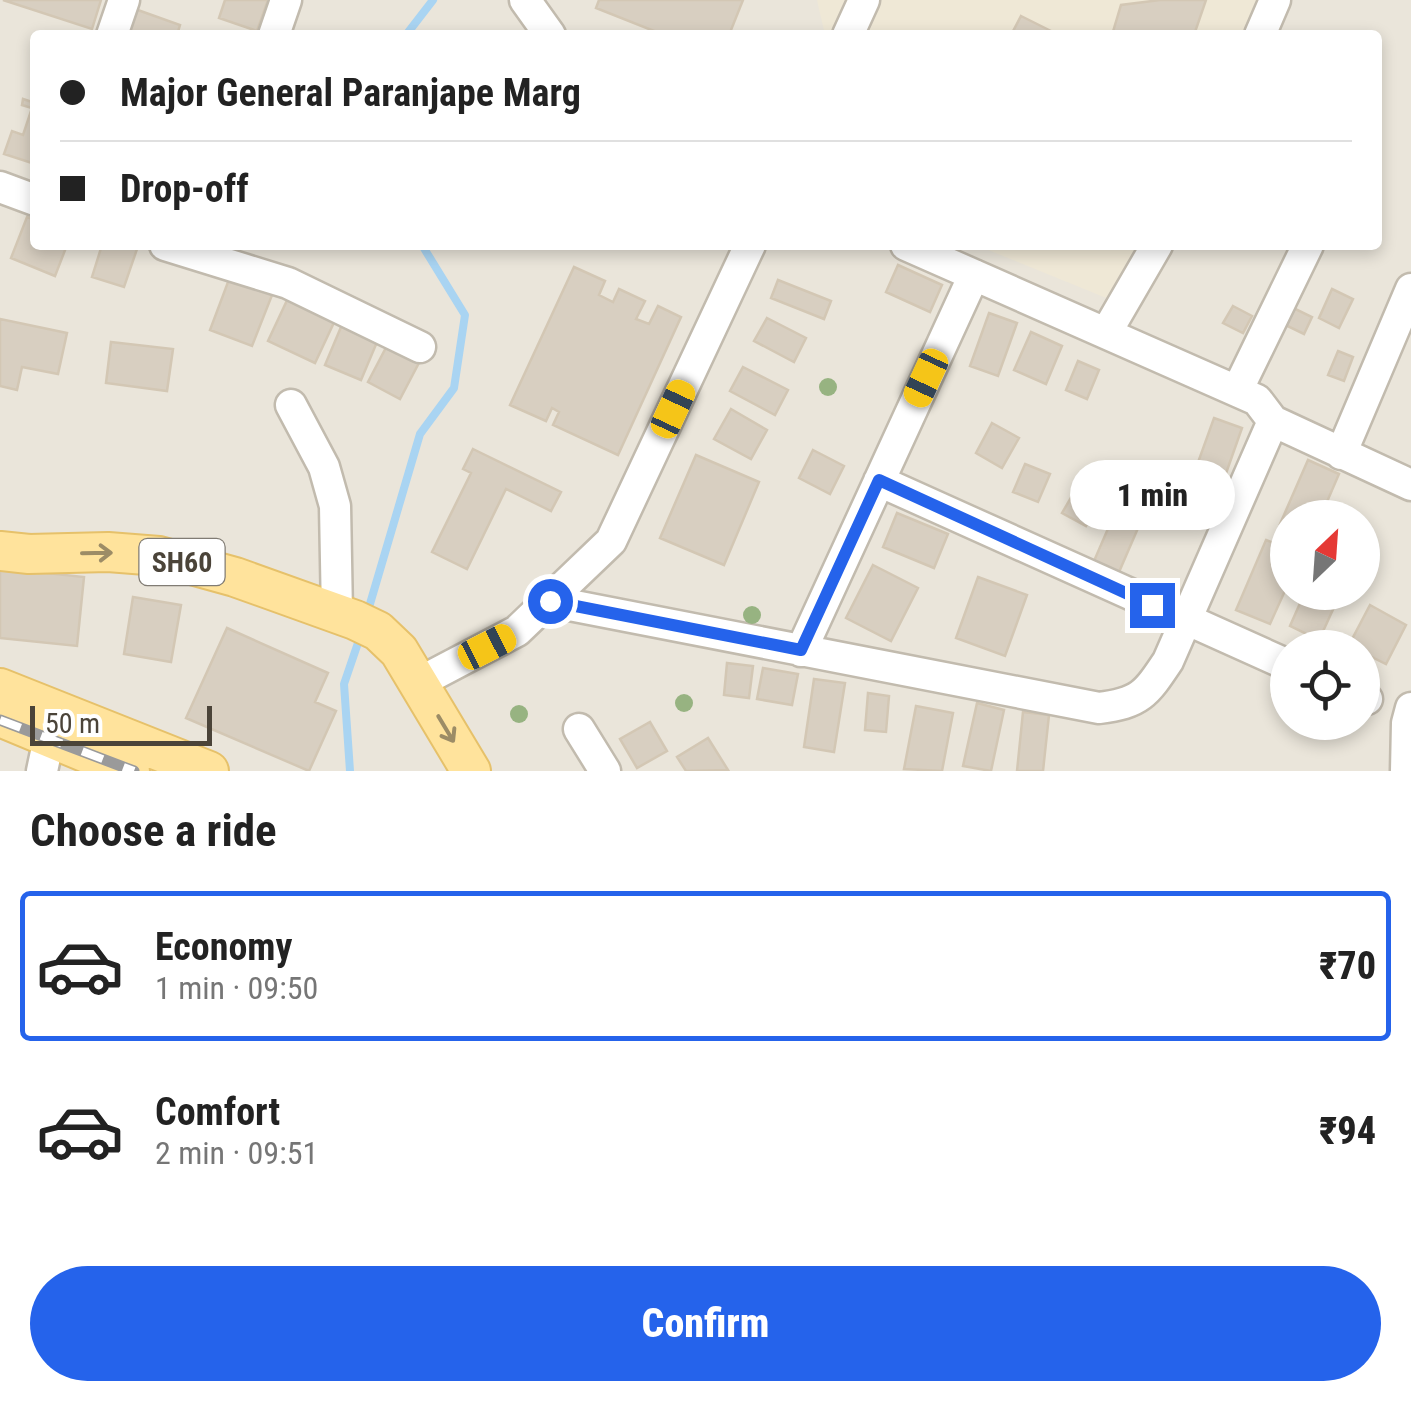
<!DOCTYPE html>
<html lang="en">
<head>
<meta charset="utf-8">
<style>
  :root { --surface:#fff; --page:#f6f6f6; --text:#222; --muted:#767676; --line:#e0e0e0; --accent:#2563eb }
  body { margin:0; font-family:"Roboto Condensed",sans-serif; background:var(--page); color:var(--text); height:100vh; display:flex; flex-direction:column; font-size:38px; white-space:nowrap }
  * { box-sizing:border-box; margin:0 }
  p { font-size:32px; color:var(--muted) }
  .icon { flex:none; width:55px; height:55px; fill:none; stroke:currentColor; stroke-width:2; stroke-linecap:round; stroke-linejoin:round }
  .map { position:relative; height:771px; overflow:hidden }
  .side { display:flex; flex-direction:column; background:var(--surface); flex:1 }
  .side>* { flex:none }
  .hud { position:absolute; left:30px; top:30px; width:1352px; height:220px; border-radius:10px; box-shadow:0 5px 15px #0003; display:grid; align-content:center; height:220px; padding:0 30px; background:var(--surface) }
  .needle { width:65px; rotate:25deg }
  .tools { position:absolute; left:1270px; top:500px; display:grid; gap:20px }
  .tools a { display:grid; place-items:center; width:110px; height:110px; border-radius:50%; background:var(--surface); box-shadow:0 5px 15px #0003; font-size:50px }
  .scale { position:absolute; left:30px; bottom:25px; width:182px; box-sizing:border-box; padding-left:10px; border:5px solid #4b4439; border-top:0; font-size:28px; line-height:35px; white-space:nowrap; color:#4b4439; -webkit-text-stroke:8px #fff; paint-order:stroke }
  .end { position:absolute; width:45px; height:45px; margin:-22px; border:12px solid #2563eb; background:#fff; box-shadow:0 0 0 5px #fff }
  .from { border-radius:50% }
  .bubble { position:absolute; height:70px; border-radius:35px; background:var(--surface); box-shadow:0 5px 15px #0003; font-size:32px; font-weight:800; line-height:70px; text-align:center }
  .car { position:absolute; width:30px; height:60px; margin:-30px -15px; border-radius:12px; box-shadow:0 0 8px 2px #0007; background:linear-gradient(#f5c518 24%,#345 0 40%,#f5c518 0 76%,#345 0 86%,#f5c518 0) }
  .hud b { display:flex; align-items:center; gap:35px; height:95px; font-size:38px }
  .hud b+b { border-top:2px solid var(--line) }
  .hud i { width:25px; height:25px; background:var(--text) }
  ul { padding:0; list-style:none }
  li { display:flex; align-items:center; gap:30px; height:150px; margin:0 20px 15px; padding:0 10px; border:5px solid transparent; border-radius:10px }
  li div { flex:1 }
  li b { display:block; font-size:38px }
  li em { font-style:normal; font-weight:800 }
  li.current { border-color:var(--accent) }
  li>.icon { width:90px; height:90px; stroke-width:1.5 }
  h2 { padding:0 30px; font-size:45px; line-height:120px }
  .action { display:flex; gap:20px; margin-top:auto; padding:20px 30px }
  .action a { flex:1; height:115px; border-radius:60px; background:var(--accent); color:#fff; font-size:40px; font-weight:800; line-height:115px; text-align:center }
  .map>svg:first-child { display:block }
</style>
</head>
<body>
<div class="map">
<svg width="1411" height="771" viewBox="0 0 1411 771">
  <rect width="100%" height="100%" fill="#f6f3ec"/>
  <path fill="#eae5da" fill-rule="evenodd" d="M0,0H1411V771H0ZM35,35H1378V245H35ZM1288,518H1362V592H1288ZM1288,648H1362V722H1288Z"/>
  <path fill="#efe8d6" d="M817,0H1264L1248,35H825Z
    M976,245H1158L1131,308Z"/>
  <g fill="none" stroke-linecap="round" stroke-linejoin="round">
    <path stroke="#a9d4f2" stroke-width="8" d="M406,35L433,0
      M367,614L420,434L454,388L465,315L422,245
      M350,771L344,684L360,637"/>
  </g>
  <path fill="#d8cfc1" stroke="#d3c7b4" stroke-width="2.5" d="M3,0H101L92,29Z
    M225,0H268L257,31L219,18Z
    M599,0H743L729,35H664L596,8Z
    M1160,0H1206L1194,35H1112L1121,5Z
    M135,9L180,25L177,35H126Z
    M1021,16L1059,35H1011Z
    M23,99L35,103V164L4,154L12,131L23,135L32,108L22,105Z
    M27,217L35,220V245H67L55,276L11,258Z
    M102,245H125L137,249L124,287L92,277Z
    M898,265L942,285L930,312L886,292Z
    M574,267L605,281L599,295L613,302L619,289L645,301L636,319L649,324L658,306L681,317L618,455L553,425L559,412L552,408L546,421L510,405Z
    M231,274L274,290L252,346L210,330Z
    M778,280L831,301L824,319L771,298Z
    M1332,289L1353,299L1339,328L1319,318Z
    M290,294L337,316L315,363L268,341Z
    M1285,304L1312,317L1304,334L1277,321Z
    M1233,306L1252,316L1243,333L1223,323Z
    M989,313L1017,323L998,376L970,366Z
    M767,318L806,338L794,362L754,341Z
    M0,319L67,333L58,374L22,367L17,390L0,386Z
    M344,320L380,335L361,380L325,365Z
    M1031,332L1062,346L1046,384L1014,370Z
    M390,340L422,357L400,399L368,382Z
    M111,342L173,349L167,391L106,383Z
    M1338,351L1353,357L1344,381L1328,375Z
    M1078,361L1099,370L1087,399L1066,390Z
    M743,367L788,390L775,415L730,391Z
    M731,409L767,430L751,459L714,439Z
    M1214,418L1242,428L1224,479L1196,468Z
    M992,423L1019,438L1002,468L976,453Z
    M473,449L561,492L551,511L506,489L467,569L432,552L471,473L463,469Z
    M813,450L844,466L830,494L799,478Z
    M696,455L759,482L724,565L660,538Z
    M1308,460L1339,474L1320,518H1288V527L1280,524Z
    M1025,464L1050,474L1038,502L1013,492Z
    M1083,477L1106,490L1086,526L1062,513Z
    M1123,494L1148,505L1119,572L1094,561Z
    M897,513L948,534L934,568L883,547Z
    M1266,540L1288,549V584L1270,624L1236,610Z
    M873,565L918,588L891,641L846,618Z
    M0,568L84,577L77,646L0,638Z
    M978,577L1027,595L1005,656L956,638Z
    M1305,592H1341L1319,640L1290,626Z
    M133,597L181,605L171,662L124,654Z
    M1370,605L1406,625L1386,664L1362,652V648L1349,645Z
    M227,628L328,673L315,702L336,711L309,771L186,718Z
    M727,663L753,666L749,698L724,695Z
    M763,668L798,674L792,705L757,699Z
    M814,679L845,683L834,752L804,747Z
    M868,693L889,696L886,732L865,730Z
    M977,703L1004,710L991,771L963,766Z
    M916,706L953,713L942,771L904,769Z
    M1023,712L1049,715L1043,771H1017Z
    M650,722L667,751L637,768L620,739Z
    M708,738L728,770L686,771L677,757Z"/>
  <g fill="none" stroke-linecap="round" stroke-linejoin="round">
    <g stroke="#c2bbae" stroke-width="35">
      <path id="minor" d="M525,0L550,35
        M112,35L124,0
        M274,35L286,0
        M848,35L864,0
        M1260,35L1275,0
        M0,187L35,200
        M165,245L288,283L420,347
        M906,245L1257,400L1273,421L1411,485
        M1106,333L1157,245
        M1237,391L1308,245
        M291,405L324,467L335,506L337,614
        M1341,454L1411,289
        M879,481L1288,665
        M549,601L1099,708C1140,703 1146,694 1168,661L1273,421
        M801,651L974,275
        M418,683L517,631L611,541L750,245
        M1362,697L1367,699
        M579,729L605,771
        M42,771L49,738
        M1406,771L1407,723L1411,708"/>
    </g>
    <g stroke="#e6c16a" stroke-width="42">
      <path id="major" d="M0,551L29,554L108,552L159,556L235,577L355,620L378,631L399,651L471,771
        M0,688L209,771
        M0,717L130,771"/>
    </g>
    <use href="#minor" stroke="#fff" stroke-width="30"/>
    <use href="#major" stroke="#ffe39c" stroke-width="38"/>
    <g stroke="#9a9a9a" stroke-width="11">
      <path id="rail" d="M0,720L134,771"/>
    </g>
    <use href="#rail" stroke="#fff" stroke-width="8" stroke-dasharray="22" stroke-linecap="butt"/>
  </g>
  <g fill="#97b381">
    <circle cx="828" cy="387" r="9"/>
    <circle cx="752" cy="615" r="9"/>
    <circle cx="684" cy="703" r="9"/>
    <circle cx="519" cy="714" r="9"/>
  </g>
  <defs><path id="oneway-shaft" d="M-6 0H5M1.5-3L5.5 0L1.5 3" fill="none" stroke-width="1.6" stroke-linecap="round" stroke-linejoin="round" transform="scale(2.5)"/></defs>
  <g stroke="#9c8c66">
    <use href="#oneway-shaft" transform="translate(97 553) rotate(-1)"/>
    <use href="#oneway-shaft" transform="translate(446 729) rotate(59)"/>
  </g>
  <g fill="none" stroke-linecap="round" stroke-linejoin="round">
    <path stroke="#2563eb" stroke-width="12" d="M550,601L801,650L879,480L1152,605"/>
  </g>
  <g text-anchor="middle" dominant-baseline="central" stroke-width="10" stroke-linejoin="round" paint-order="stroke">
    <rect fill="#fff" stroke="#817c74" stroke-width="2.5" x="139.5" y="539" width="85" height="46" rx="8"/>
    <g font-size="28" font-weight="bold" fill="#4b4439">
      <text x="182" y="562">SH60</text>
    </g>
  </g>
</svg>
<div class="tools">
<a><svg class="needle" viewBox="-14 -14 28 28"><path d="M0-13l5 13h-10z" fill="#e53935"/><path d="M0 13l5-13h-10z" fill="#767676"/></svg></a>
<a><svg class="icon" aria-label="locate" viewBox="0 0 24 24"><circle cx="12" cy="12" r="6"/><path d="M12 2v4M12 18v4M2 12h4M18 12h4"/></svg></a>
</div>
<div class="scale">50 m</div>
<i class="end from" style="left:550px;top:601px"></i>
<i class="end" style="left:1152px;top:605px"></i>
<div class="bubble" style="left:1070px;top:460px;width:165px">1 min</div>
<i class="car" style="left:926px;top:378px;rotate:205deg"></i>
<i class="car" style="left:673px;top:409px;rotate:25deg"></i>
<i class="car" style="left:487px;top:647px;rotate:63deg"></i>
<div class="hud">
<b><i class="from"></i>Major General Paranjape Marg</b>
<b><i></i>Drop-off</b>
</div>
</div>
<section class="side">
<h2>Choose a ride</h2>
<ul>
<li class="current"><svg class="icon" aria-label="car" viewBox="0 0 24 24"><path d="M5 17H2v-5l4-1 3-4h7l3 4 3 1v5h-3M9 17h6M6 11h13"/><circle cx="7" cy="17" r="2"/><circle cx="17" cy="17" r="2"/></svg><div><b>Economy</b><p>1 min · 09:50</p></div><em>₹70</em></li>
<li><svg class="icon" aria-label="car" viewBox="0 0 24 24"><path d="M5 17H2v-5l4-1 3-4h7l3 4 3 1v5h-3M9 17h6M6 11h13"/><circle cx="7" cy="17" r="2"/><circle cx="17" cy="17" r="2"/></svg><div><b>Comfort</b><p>2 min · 09:51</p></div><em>₹94</em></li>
</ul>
<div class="action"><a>Confirm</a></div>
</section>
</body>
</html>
